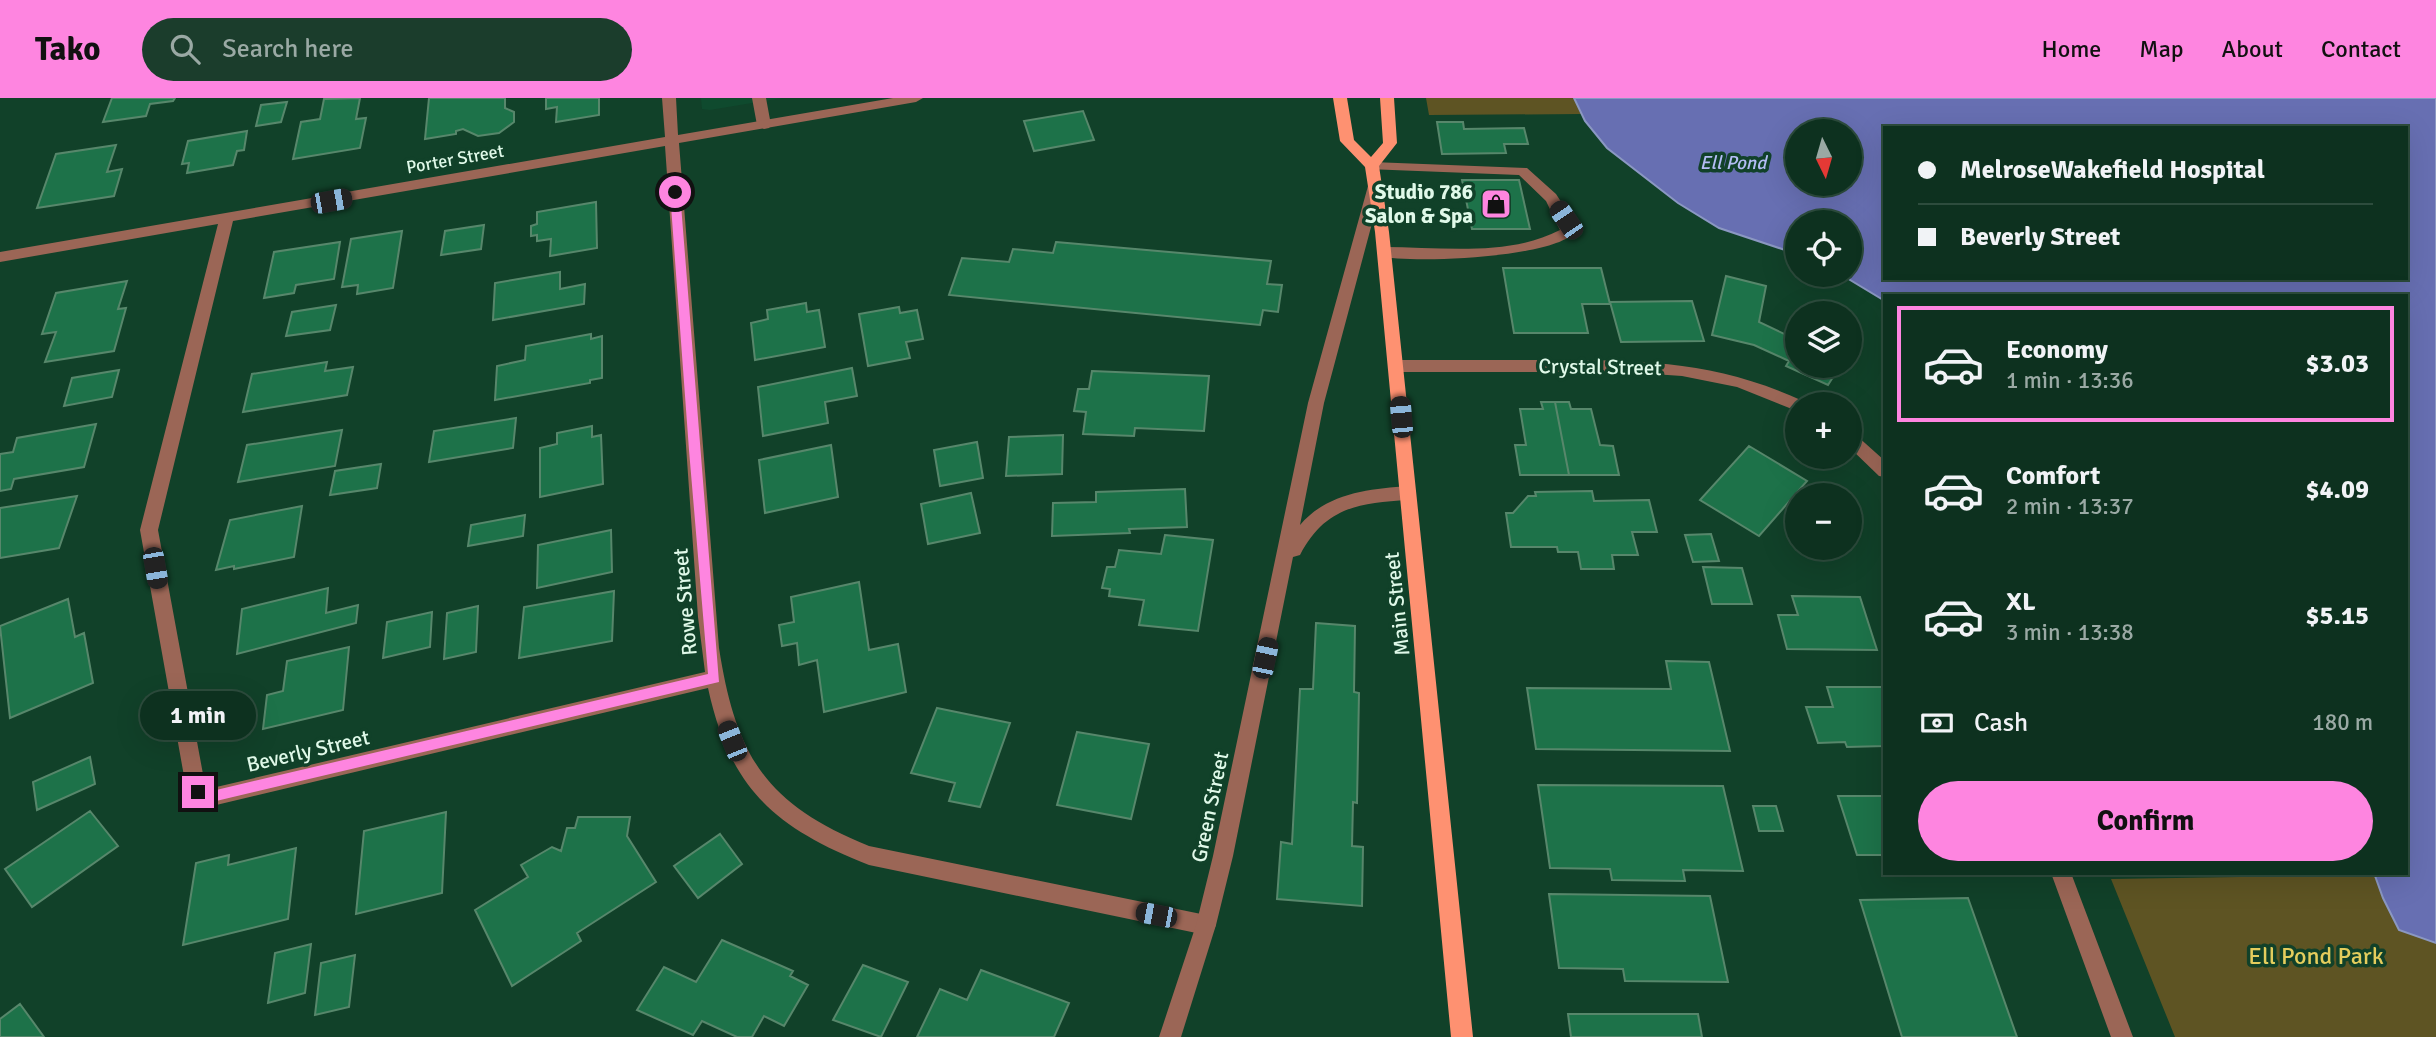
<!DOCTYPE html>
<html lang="en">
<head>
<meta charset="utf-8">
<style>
  :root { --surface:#0d311f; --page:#1b3d2c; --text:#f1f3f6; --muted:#9aa9a4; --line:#2d4c3d; --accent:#fe85e0 }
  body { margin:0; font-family:Signika,sans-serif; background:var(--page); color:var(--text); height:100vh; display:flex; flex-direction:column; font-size:26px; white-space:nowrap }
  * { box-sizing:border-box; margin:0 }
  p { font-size:23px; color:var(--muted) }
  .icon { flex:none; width:38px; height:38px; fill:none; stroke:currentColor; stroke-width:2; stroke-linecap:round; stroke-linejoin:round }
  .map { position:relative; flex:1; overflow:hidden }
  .sheet { position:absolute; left:1883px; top:196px; width:525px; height:581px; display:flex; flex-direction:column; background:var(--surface); border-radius:0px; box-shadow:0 7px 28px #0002,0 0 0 2px var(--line) }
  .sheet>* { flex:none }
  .top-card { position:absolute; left:1883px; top:28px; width:525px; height:154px; border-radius:0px; box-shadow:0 7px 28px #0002,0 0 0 2px var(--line); display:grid; align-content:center; height:154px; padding:0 35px; background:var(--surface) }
  .needle { width:46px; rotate:175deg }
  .buttons { position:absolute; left:1785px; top:21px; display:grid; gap:14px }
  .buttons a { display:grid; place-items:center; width:77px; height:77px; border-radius:50%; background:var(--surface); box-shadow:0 7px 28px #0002,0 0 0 2px var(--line); font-size:35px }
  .end { position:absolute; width:32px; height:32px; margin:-16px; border:9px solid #fe85e0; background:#111; box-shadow:0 0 0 4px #111 }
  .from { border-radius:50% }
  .bubble { position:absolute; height:49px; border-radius:24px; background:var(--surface); box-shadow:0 7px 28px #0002,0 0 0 2px var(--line); font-size:23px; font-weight:700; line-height:49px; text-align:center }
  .car { position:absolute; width:21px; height:42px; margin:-21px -10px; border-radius:9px; box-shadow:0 0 5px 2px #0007; background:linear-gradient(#222 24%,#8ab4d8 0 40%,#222 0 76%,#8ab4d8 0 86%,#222 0) }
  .top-card b { display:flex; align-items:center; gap:24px; height:66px; font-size:26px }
  .top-card b+b { border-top:2px solid var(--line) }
  .top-card i { width:18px; height:18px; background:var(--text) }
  ul { padding:12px 0 0; list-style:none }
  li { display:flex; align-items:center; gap:21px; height:116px; margin:0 14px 10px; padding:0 21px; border:4px solid transparent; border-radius:0px }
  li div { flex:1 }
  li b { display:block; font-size:26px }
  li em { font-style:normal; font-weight:700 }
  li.on { border-color:var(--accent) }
  li>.icon { width:63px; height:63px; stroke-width:1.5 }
  .pay { display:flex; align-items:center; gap:18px; height:77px; padding:0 35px; font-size:26px }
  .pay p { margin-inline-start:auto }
  .button { display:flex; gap:14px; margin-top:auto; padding:14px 35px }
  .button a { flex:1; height:80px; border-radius:42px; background:var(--accent); color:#111; font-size:28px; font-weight:700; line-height:80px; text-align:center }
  header { display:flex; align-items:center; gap:42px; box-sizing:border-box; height:98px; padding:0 35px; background:var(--accent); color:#111 }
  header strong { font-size:33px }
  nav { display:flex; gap:38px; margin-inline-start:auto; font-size:24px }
  .search { width:490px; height:63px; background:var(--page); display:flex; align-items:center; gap:18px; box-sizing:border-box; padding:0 24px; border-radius:38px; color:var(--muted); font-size:26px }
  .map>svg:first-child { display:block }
</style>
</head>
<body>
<header>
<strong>Tako</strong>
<div class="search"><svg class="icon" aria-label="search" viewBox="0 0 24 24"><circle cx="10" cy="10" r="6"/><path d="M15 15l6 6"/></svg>Search here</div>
<nav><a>Home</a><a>Map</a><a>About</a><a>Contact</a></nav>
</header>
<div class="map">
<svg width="2436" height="939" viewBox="0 0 2436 939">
  <rect width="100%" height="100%" fill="#114129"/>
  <path fill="#0f4a2e" d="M701,0H783L710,12L702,11Z"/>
  <path fill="#5e5423" d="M1426,0H1574L1581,16L1429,17Z
    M2375,777L2383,800L2399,832L2436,845V939H2175L2111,781Z"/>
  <path fill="#676fb2" stroke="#8b98c2" stroke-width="2" fill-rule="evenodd" d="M1574,0H2436V845L2399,832L2383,800L2374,775H2406V198H1885V203L1842,177H1850V124H1797V156L1719,130L1678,105L1607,50L1585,23ZM1885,30H2406V180H1885ZM1797,33H1850V86H1797Z"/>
  <path fill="#1d7249" stroke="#57876b" stroke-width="2" d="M112,0H175L173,3L150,6L146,18L103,24Z
    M360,0L356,21L366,20L360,50L293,61L301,24L320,21L324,1Z
    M429,0H505V10L514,14V24L499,35L478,38L463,31L456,33V36L425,41Z
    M546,0H599V17L556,24L557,9L546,11Z
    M287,4L281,24L256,28L261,7Z
    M1083,13L1094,42L1034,53L1024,23Z
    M1437,24H1463L1464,31L1524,30L1528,46H1504L1506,55L1442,56Z
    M247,33L244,52L237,53L233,67L187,75L189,65L182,66L188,43Z
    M116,47L107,74L122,71L114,98L37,110L56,56Z
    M1462,82H1519L1530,131H1472Z
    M596,104L597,150L550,158L551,141L537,143V137L531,138V128L537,126V114Z
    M484,127L481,151L441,157L445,133Z
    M402,133L393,190L357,196L358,187L342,189L351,141Z
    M340,144L334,181L296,187L294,195L264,200L274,154Z
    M1056,144L1271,163L1267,186L1282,187L1278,214L1263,212L1260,227L949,197L962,160L1009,164L1013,151L1053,155Z
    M1503,170H1601L1610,206H1582L1588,235H1514Z
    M560,174V191L585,186L584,206L493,222L495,185Z
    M1726,178L1766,188L1759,224L1797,242V268H1840L1828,287L1786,268L1789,263L1754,247L1712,237Z
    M127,183L118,211L126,210L114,253L45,264L56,234L42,236L56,195Z
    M1692,203L1704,243L1621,244L1610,204Z
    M806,205L807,214L819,212L825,249L755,262L751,225L768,221L767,212Z
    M336,207L330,232L286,238L292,214Z
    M899,209L900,215L917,212L923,241L906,244L910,260L868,268L859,216Z
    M591,236V241L602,238V280L590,282V285L495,302L497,268L525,262L526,248Z
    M327,264L325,273L353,269L347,297L243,314L252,276Z
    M852,270L857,298L825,304L828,325L763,338L758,289Z
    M119,272L112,299L64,308L72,280Z
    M1092,273L1209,278L1204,333L1135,330L1134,338L1083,336L1086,314L1074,313L1078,291H1089Z
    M1541,304H1555L1569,377H1520L1515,347H1526L1520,311H1543Z
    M1555,304H1569L1571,311H1591L1600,347L1613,348L1619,377H1569Z
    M516,320L513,350L429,364L434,333Z
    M96,326L84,369L14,381L11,391L0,393V356L13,354L17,340Z
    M592,328V339L601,337L603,386L540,399V350L557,346V335Z
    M342,332L335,368L238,384L247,347Z
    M1063,337L1062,376L1006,378L1009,339Z
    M977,344L983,380L940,388L934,352Z
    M831,347L838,399L765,415L759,362Z
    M1749,348L1807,383L1759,438L1700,402Z
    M381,366L377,390L330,397L335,373Z
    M1185,391L1187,429L1129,431L1130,435L1052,438L1053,405L1096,404V394Z
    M1592,393L1594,403L1649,402L1657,434H1632L1638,457H1612L1614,471H1581L1578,454H1558L1557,449H1511L1506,415H1513L1528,398H1536L1535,394Z
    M971,395L980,435L928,446L921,406Z
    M77,398L59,450L0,460V410Z
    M302,408L294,459L234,471V468L216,472L230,422Z
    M525,417L523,438L468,448L471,427Z
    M611,432L612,474L537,490L538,447Z
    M1711,436L1719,463L1693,464L1685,437Z
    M1165,437L1213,442L1198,533L1139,527L1144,502L1109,498L1110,491L1102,490L1107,469H1115L1119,452L1161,456Z
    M1703,469L1742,470L1752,506H1712Z
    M859,484L869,552L898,546L906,594L824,614L817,562L799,567L797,545L782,548L779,527L794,524L791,499Z
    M328,490L326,515L358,507L356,525L237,556L242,511Z
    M614,493L612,543L519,560L524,509Z
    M1792,498L1860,499L1877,552L1787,551L1778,517H1798Z
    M68,501L75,539L84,535L93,585L10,620L0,528Z
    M478,508L476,554L444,561L447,515Z
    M432,514L430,549L383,560L387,524Z
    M1316,525L1355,528L1354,594L1359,595L1357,705L1353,704L1352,748L1363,749L1362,808L1277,801L1281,744L1292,746L1300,591H1313Z
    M349,549L343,612L263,631L267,597L283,593L287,563Z
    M1666,563L1709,564L1730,653L1536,651L1527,590L1671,591Z
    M1827,589H1885V648L1847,649L1845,644L1818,645L1806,609H1833Z
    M937,610L1010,625L980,709L949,703L955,685L911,675Z
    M1077,634L1149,646L1131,721L1057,707Z
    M90,659L95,686L37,712L33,684Z
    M1538,687L1723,688L1743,773L1683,772L1685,783L1612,782L1610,771L1550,770Z
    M1838,698H1885V757H1857Z
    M1753,708H1776L1783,733H1759Z
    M90,713L118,748L32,809L5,771Z
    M446,714L442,795L356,816L364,733Z
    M578,719H630L627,738L656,784L577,835L581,843L512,888L475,812L528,779L521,767L552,749L561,753L567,730H575Z
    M720,736L742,766L698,800L674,768Z
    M296,750L288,821L183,847L196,765L229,757L228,767Z
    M1549,796L1710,798L1728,884L1625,883L1623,871L1559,870Z
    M1968,800L2017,939H1902L1860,802Z
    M722,842L793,873L790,878L808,887L784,928L764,918L752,939H737L702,923L693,937L637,912L664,869L696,884Z
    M311,846L305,895L268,905L275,855Z
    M355,857L349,909L315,917L321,865Z
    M863,867L908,884L881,939L833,922Z
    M981,872L1069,905L1054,939H917L940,891L967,902Z
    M20,906L44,939H0V921Z
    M1568,916H1698L1702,939H1571Z"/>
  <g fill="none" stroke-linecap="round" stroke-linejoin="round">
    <path fill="#9b6656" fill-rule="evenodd" d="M752,0H766L771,27L769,30L764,31L757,27Z
      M1372,64L1527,70L1556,96L1569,116L1575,134C1554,160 1411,166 1379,158L1377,154L1379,150L1384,149C1441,149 1508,159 1560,132L1546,103L1519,77L1367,71L1365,68Z"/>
    <path fill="#9b6656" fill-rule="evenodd" d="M662,0H676L678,37L893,0H923L916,4L679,45L719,550C736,658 765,706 869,748L1206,817L1213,820L1216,827L1213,834L1206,837L869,767C775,730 730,691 708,590L212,708L191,700L187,695L140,432L218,126L0,164V154L665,39ZM665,48L698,519L705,574L212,690L205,687L158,432L233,123Z
      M1396,262C1448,262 1500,262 1551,262C1644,262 1716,263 1803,303L1805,306H1797V313L1737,289L1682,278L1624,274H1396L1388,268Z
      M1850,335L1856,337L1885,363V379L1879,378L1850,350Z
      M2051,775H2071L2133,939H2111Z"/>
    <path fill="#9b6656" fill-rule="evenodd" d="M1375,83L1382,88L1324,305L1300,427C1327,395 1369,391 1408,388L1414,390L1416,395L1414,400L1408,402C1359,405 1325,409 1300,457L1293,459L1233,758L1216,827L1181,939H1159L1196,827L1213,758L1308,305L1368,88Z"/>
    <path fill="#fe9171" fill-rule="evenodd" d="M1333,0H1347L1354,42L1371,59L1383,45L1380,0H1394L1397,45L1379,68L1389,134L1473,939H1451L1375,134L1365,69L1340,43Z"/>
  </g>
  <path fill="#fe85e0" d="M675,92L680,94L719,584L212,704L193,699V690L198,689L212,693L708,576L689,352L670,94Z"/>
  <defs>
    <g id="shop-square" transform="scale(1.575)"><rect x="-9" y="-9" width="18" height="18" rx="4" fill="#fe85e0" stroke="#114129"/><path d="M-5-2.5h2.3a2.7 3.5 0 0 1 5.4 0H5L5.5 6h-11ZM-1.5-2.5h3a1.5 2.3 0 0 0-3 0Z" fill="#111"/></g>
  </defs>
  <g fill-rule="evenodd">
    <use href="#shop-square" x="1496" y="106"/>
  </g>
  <g text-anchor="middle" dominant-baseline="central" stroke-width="7" stroke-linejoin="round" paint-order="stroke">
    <g font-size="18" fill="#e0f9e9" stroke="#114129">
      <text transform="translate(455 61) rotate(-10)">Porter Street</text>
    </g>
    <g font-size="19" font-style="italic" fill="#b4bdf5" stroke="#114129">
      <text x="1733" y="65">Ell Pond</text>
    </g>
    <g font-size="21" font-weight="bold" fill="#e0f9e9" stroke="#114129" text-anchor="end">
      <text x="1473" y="94">Studio 786<tspan x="1473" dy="24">Salon &amp; Spa</tspan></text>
    </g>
    <g font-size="21" fill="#e0f9e9" stroke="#114129">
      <text transform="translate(1600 269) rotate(1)">Crystal Street</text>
      <text transform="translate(685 504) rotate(-95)">Rowe Street</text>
      <text transform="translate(1397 506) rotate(-96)">Main Street</text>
      <text transform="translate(308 653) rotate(-13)">Beverly Street</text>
      <text transform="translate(1210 709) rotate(-78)">Green Street</text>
    </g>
    <g font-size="24" fill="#e4cd5d" stroke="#114129">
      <text x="2316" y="858">Ell Pond Park</text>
    </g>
  </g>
</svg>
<div class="buttons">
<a><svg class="needle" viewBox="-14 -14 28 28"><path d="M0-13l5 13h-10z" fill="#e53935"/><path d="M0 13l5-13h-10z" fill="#9aa9a4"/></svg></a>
<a><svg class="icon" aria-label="locate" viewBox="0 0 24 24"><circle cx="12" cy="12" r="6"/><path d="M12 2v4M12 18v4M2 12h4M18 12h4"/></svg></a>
<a><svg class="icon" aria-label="layers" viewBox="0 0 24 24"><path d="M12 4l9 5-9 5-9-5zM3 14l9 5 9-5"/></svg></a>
<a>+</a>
<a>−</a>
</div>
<i class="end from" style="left:675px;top:94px"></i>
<i class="end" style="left:198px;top:694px"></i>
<div class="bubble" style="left:140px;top:593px;width:116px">1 min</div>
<i class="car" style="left:331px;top:103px;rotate:80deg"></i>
<i class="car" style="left:1566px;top:122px;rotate:326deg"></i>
<i class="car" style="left:1401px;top:319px;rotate:355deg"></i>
<i class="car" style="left:155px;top:470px;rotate:170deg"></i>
<i class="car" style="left:1265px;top:560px;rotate:12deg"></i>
<i class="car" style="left:732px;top:643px;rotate:338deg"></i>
<i class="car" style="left:1156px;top:817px;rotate:281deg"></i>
<div class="top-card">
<b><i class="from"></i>MelroseWakefield Hospital</b>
<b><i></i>Beverly Street</b>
</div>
<section class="sheet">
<ul>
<li class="on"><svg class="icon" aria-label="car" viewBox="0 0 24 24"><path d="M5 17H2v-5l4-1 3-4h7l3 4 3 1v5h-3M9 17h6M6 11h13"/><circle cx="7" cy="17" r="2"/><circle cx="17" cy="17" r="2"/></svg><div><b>Economy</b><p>1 min · 13:36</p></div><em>$3.03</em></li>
<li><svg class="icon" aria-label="car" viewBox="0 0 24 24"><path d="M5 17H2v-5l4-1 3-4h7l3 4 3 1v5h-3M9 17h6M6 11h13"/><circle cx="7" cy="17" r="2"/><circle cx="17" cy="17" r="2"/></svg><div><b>Comfort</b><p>2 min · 13:37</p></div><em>$4.09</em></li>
<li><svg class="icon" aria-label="car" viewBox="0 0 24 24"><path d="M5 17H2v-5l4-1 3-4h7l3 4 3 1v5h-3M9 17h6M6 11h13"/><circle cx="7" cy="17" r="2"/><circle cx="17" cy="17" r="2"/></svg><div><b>XL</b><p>3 min · 13:38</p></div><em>$5.15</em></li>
</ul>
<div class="pay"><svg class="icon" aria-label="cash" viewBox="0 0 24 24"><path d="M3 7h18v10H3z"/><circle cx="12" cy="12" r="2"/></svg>Cash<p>180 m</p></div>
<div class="button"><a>Confirm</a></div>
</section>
</div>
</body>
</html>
